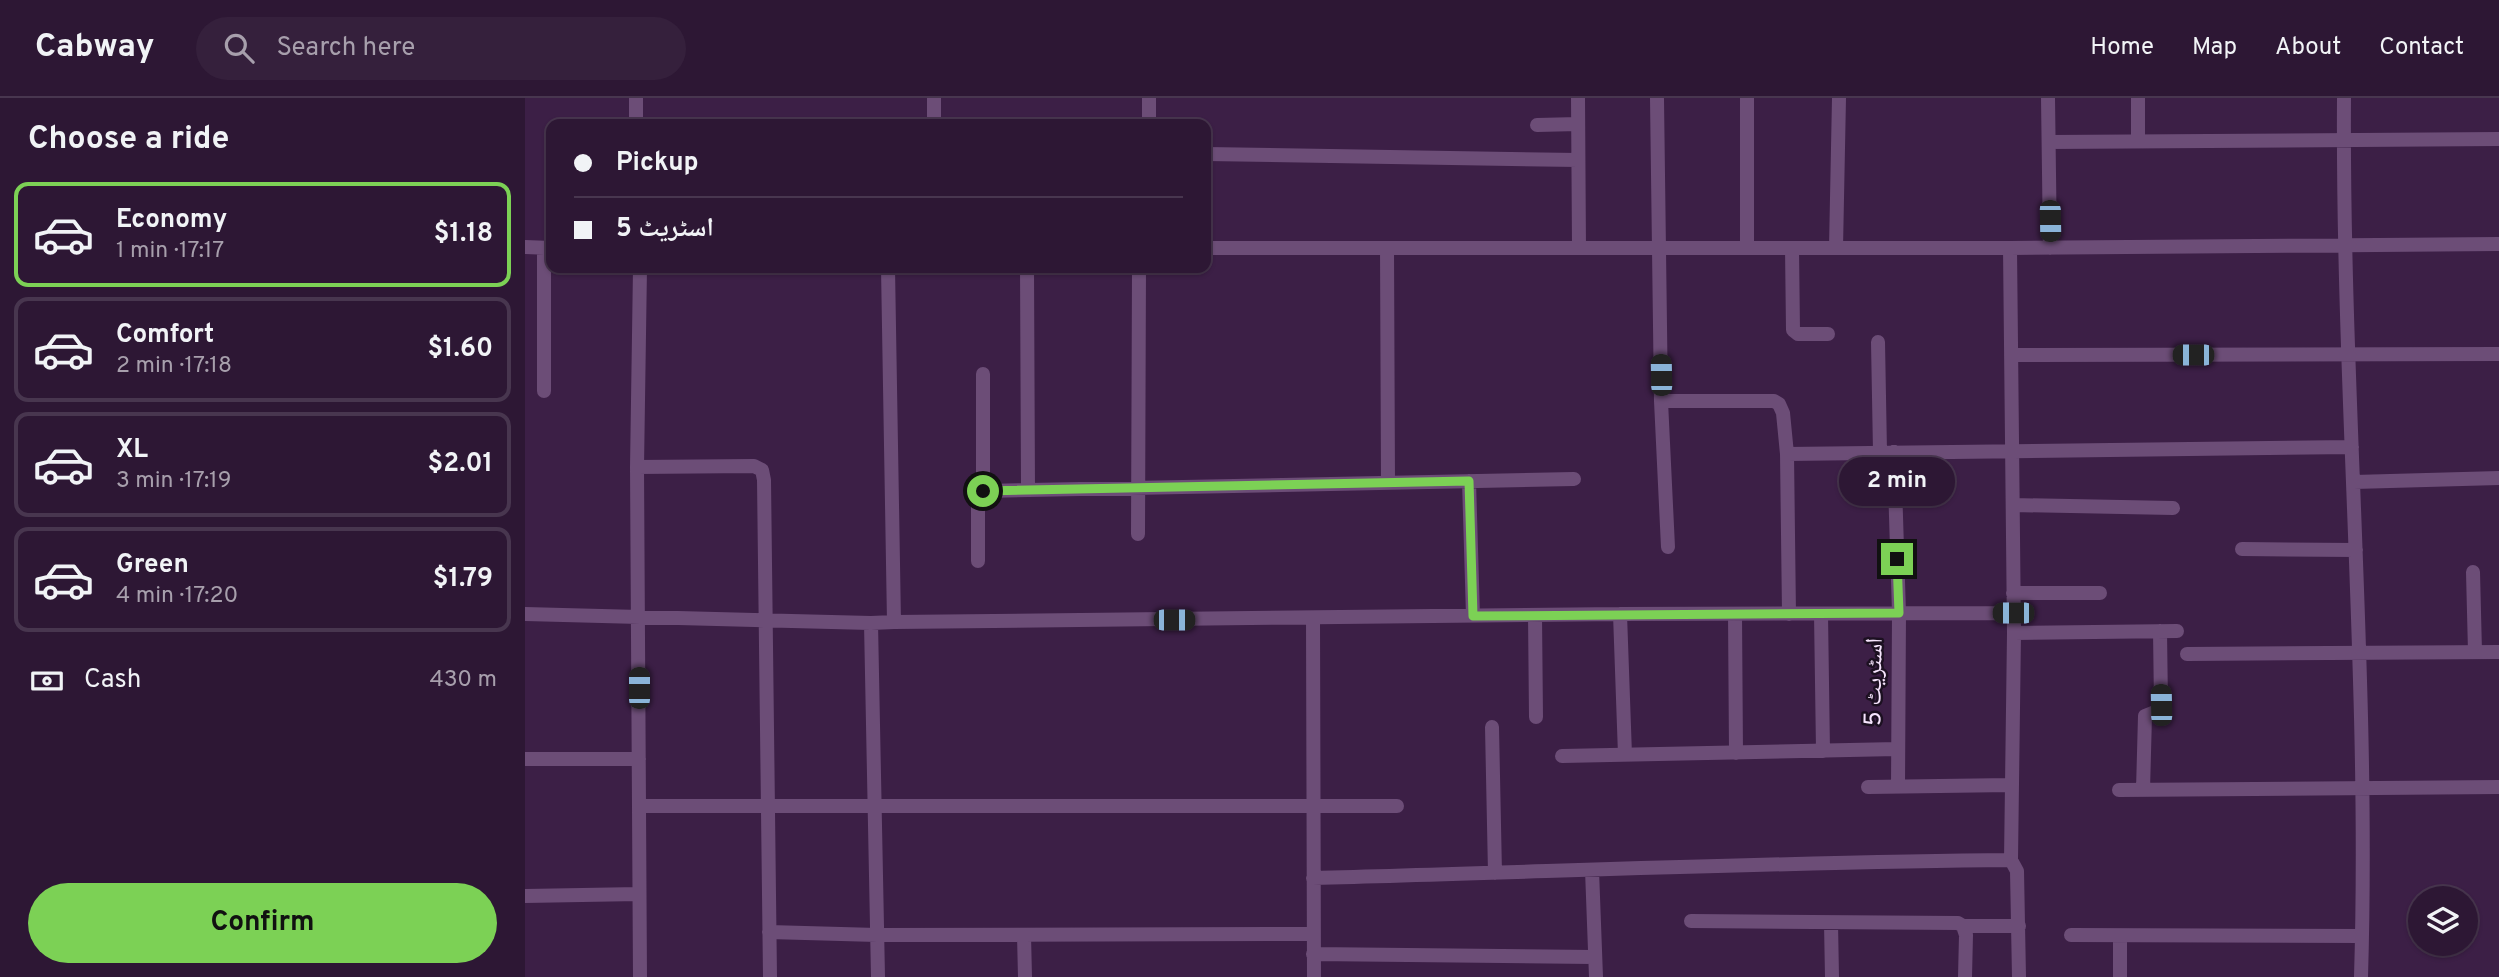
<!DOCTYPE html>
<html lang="en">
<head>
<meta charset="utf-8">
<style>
  :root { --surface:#2d1734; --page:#35203c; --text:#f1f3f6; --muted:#a79fac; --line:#48364f; --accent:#7cd155 }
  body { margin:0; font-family:Overpass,"Noto Naskh Arabic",sans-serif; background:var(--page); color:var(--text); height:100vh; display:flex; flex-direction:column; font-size:26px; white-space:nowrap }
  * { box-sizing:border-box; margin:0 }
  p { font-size:23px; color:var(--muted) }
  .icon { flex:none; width:38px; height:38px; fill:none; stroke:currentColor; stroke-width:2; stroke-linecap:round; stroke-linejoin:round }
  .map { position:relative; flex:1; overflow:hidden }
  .drawer { display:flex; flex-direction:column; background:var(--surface); width:525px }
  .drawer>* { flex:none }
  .top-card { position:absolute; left:21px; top:21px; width:665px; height:154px; border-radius:14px; box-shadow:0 2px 5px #0004,0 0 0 2px var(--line); display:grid; align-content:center; height:154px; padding:0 28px; background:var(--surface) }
  .buttons { position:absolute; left:1883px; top:788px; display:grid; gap:14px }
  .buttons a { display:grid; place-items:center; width:70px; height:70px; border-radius:50%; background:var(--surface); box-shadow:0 2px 5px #0004,0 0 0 2px var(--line); font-size:35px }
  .end { position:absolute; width:32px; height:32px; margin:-16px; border:9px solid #7cd155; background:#111; box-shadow:0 0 0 4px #111 }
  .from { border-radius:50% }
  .bubble { position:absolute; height:49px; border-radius:24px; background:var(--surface); box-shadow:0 2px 5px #0004,0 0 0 2px var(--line); font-size:23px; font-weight:700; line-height:49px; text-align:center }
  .car { position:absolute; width:21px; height:42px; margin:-21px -10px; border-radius:9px; box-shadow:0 0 5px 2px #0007; background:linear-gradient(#222 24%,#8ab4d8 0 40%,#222 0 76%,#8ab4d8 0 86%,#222 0) }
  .top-card b { display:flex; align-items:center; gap:24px; height:66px; font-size:26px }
  .top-card b+b { border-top:2px solid var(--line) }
  .top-card i { width:18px; height:18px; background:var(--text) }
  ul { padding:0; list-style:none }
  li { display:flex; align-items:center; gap:21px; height:105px; margin:0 14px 10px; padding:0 14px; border:4px solid var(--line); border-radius:14px }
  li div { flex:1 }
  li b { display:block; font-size:26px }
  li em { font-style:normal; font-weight:700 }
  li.selected { border-color:var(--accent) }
  li>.icon { width:63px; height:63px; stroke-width:1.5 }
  h2 { padding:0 28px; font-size:32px; line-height:84px }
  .pay { display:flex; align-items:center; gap:18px; height:77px; padding:0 28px; font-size:26px }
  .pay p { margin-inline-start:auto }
  .action { display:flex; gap:14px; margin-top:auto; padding:14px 28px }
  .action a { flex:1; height:80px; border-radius:42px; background:var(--accent); color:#111; font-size:28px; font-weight:700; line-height:80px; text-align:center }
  header { display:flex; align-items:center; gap:42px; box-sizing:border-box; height:98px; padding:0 35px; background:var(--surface); border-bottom:2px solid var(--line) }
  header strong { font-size:33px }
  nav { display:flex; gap:38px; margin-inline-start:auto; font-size:24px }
  .search { width:490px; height:63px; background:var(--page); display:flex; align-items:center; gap:18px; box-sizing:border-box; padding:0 24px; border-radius:38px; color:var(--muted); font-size:26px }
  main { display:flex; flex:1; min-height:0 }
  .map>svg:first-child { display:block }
</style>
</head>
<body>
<header>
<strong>Cabway</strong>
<div class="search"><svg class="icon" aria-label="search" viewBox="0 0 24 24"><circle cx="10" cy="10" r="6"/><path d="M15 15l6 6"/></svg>Search here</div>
<nav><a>Home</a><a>Map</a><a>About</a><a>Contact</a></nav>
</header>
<main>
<section class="drawer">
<h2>Choose a ride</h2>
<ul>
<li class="selected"><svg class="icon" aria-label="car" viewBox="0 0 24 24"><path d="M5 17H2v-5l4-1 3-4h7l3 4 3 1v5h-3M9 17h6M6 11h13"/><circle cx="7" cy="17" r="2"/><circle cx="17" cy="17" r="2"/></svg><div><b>Economy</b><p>1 min · 17:17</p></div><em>$1.18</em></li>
<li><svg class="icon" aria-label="car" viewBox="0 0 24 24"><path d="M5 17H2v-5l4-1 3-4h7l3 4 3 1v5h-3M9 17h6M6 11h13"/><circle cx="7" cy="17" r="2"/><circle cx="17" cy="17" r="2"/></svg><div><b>Comfort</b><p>2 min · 17:18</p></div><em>$1.60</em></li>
<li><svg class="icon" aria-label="car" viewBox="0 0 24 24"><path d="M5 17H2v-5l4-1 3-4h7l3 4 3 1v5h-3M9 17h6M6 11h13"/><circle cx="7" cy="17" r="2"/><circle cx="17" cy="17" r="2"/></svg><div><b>XL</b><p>3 min · 17:19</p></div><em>$2.01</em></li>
<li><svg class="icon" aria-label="car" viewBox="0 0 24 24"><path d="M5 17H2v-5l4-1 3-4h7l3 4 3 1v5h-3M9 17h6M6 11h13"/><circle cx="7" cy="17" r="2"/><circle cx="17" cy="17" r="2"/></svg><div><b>Green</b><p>4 min · 17:20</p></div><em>$1.79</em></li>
</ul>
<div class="pay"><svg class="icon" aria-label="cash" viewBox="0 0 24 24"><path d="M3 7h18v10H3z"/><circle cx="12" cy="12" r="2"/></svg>Cash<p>430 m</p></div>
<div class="action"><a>Confirm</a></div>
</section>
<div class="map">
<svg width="1974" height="879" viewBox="0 0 1974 879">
  <rect width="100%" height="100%" fill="#3c1f46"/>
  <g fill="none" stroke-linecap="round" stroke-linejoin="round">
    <path stroke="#6c4d77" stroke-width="14" d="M111,0V26
      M409,0V26
      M624,0V26
      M1053,0L1054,150
      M1222,0V149
      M1523,0L1525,150
      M1613,0V43
      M1819,0C1817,293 1845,586 1836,879
      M1132,1L1136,303L1143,449
      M1012,27L1053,26
      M1524,44L1974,41
      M681,56L1053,62
      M0,149L26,150
      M19,150V293
      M681,150H1485L1974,146
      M862,150L863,384
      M1267,150L1268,232L1273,236H1303
      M1311,150L1314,0
      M1485,150L1489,535L1486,762L1492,773L1494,879
      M115,170L112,369L115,879
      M502,170L503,392
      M1353,244L1355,354
      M1486,257L1974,256
      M458,276V393
      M1136,303H1249L1254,306L1258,315L1262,356L1264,516
      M1369,354L1374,515L1373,688
      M1262,356L1827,349
      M112,369L229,368L237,372L239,382L245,879
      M944,383L948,518
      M1829,384L1974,380
      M1488,407L1648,410
      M613,436L614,170
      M1717,451L1831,452
      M453,463V401L454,395L458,393L1049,381
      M1948,474L1950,554
      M1488,495H1575
      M0,516L346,525
      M1095,516L1100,657
      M1210,516L1211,655
      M1296,516L1298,653
      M1010,517L1011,619
      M788,521L789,879
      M369,524L1095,516L1488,515
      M1489,535L1652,533
      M1662,556L1974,554
      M967,629L970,775
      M1037,658L1372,651
      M0,661H114
      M1343,689L1486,687
      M1594,692L1974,689
      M1618,692L1620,618L1635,612L1636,607L1635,533
      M114,708H872
      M1067,772L1071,879
      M788,780C1021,774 1254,764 1486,762
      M0,798L114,796
      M1166,823L1433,825L1438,828H1494
      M1306,825L1307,879
      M1438,828L1441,837L1440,879
      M244,834L352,837L788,836
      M499,837L500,879
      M1546,837L1837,838
      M788,856L1068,859
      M353,879L346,525L369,524L363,170
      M1595,879V838"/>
  </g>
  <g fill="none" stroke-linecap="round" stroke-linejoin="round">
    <path stroke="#7cd155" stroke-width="9" d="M458,393L944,383L948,518L1374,515L1372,461"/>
  </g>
  <g text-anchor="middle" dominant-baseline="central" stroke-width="5" stroke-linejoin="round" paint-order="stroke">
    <g font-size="24" fill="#f7e5fe" stroke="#1c1021">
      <text transform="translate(1350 584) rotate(-89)">اسٹریٹ 5</text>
    </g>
  </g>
</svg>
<div class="buttons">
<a><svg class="icon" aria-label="layers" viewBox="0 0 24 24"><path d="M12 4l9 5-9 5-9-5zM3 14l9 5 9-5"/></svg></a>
</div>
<i class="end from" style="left:458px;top:393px"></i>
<i class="end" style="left:1372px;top:461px"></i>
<div class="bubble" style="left:1314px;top:359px;width:116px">2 min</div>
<i class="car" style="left:1525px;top:123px;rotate:179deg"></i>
<i class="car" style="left:1668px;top:257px;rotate:270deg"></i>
<i class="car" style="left:1136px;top:277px;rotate:359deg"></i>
<i class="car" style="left:1488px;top:515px;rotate:270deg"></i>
<i class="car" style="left:649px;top:522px;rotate:90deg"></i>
<i class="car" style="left:114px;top:590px;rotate:0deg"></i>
<i class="car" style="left:1636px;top:607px;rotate:359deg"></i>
<div class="top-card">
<b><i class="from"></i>Pickup</b>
<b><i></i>اسٹریٹ 5</b>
</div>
</div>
</main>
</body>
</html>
